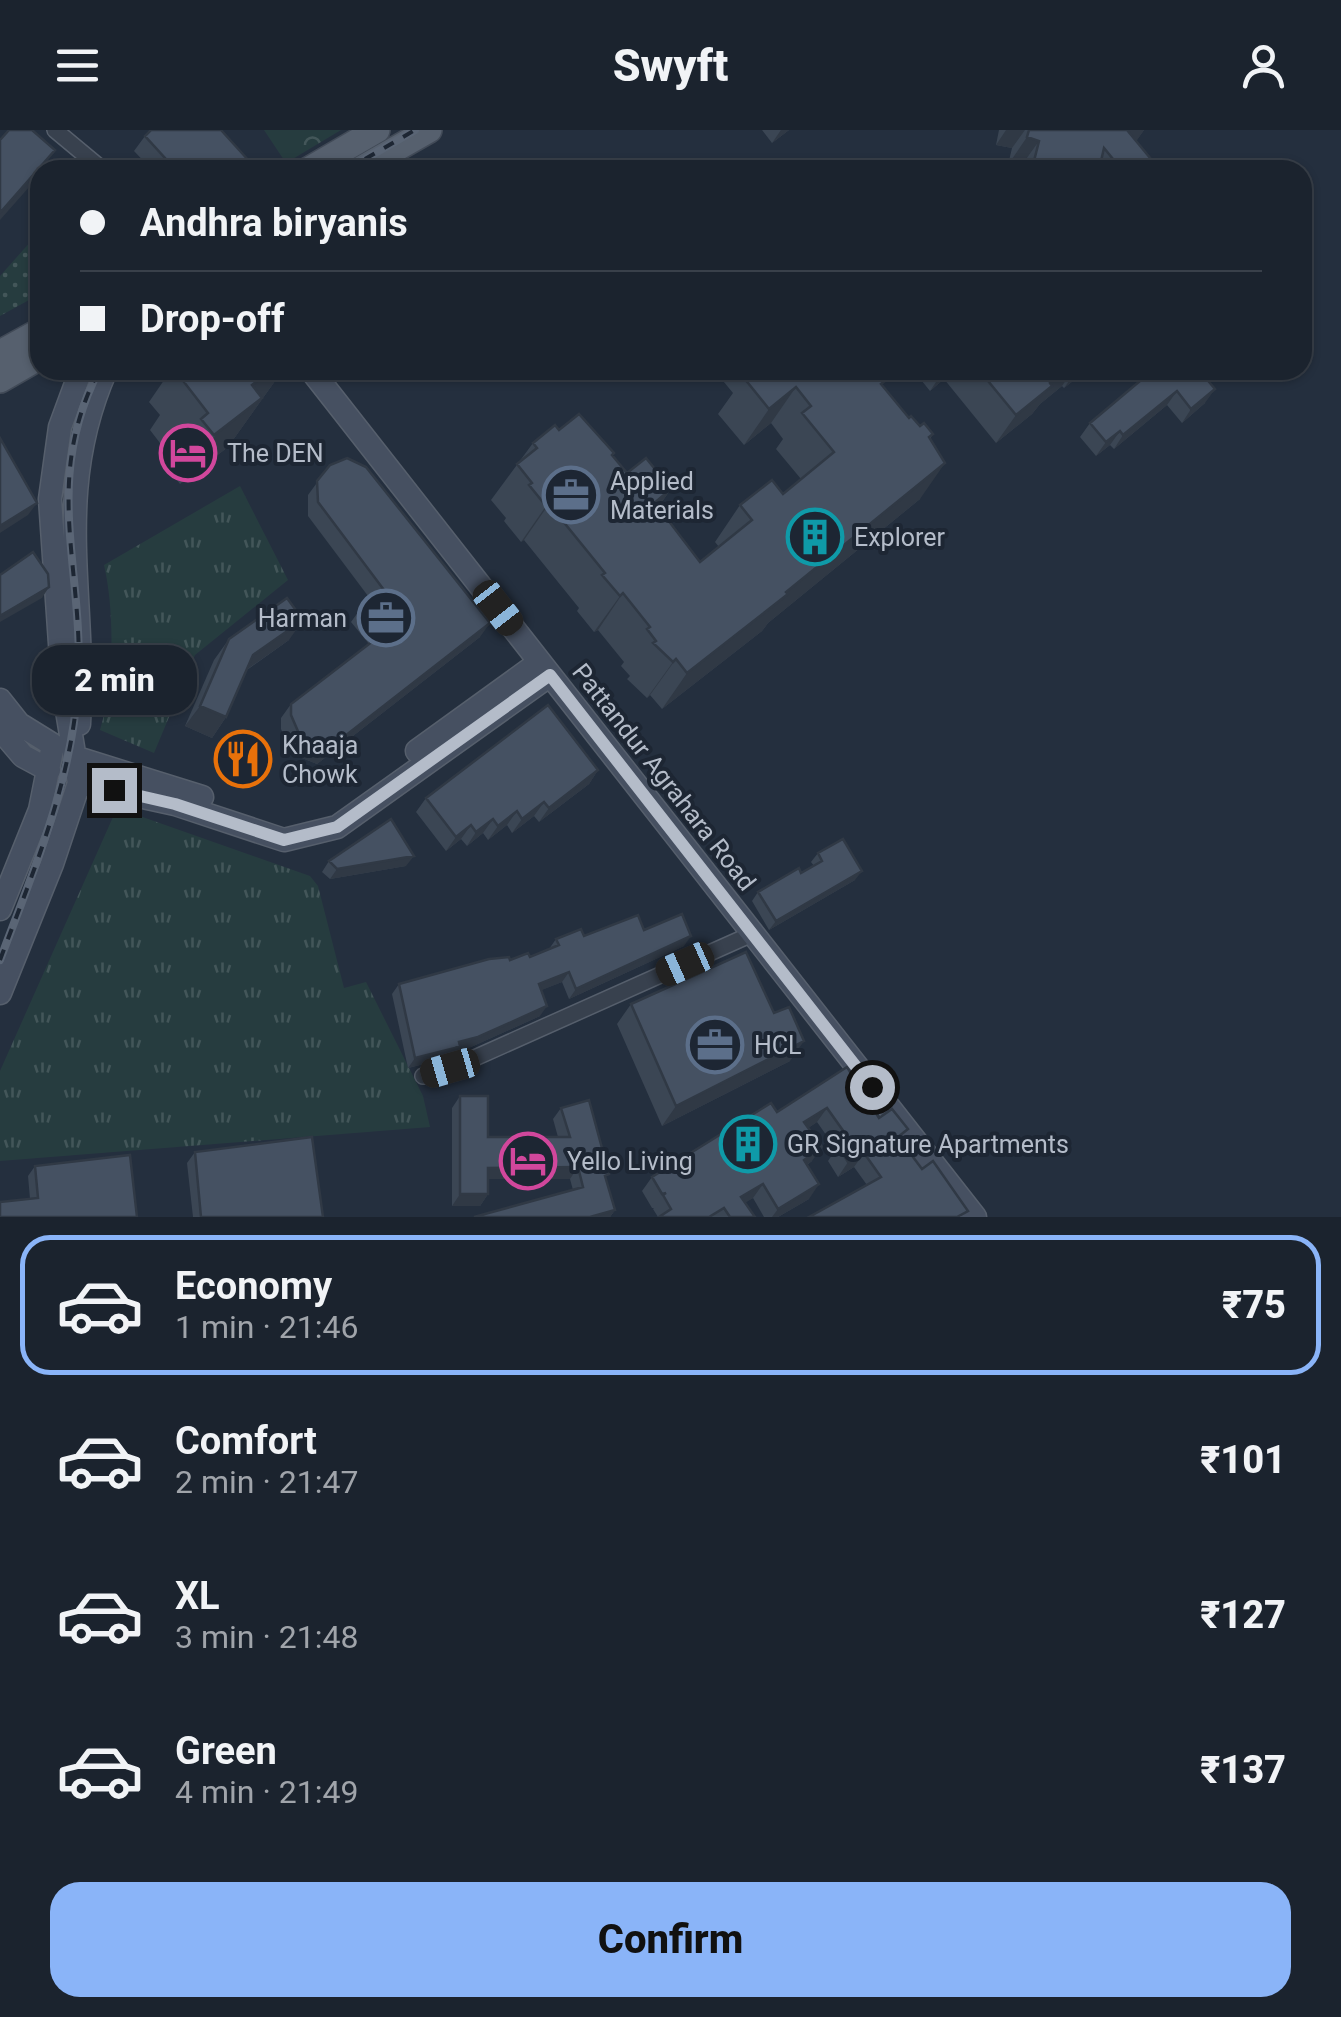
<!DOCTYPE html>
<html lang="en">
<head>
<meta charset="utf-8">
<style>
  :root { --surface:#1b232e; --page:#242b36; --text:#f1f3f6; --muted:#a0a4aa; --line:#39404a; --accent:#8ab4f8 }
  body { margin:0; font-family:Roboto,sans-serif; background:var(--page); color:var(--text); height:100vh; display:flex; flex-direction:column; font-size:38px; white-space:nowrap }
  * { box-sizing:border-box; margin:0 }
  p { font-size:32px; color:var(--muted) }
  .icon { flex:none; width:55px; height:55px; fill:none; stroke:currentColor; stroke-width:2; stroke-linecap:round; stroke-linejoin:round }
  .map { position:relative; height:1087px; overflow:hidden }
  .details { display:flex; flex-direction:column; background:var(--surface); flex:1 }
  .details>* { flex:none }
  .top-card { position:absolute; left:30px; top:30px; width:1282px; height:220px; border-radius:30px; box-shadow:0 2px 8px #0004,0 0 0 2px var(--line); display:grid; align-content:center; height:220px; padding:0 50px; background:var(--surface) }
  .end { position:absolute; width:45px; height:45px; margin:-22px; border:12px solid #b4bcc9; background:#111; box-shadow:0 0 0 5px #111 }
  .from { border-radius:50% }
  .bubble { position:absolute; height:70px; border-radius:30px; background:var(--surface); box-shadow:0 2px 8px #0004,0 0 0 2px var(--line); font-size:32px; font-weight:800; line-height:70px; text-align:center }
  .car { position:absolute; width:30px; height:60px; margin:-30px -15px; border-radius:12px; box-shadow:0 0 8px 2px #0007; background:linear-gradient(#222 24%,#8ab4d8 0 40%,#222 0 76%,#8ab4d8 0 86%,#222 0) }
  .top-card b { display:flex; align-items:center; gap:35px; height:95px; font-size:38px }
  .top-card b+b { border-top:2px solid var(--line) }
  .top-card i { width:25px; height:25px; background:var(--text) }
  ul { padding:18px 0 0; list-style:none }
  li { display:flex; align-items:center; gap:30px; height:140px; margin:0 20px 15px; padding:0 30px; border:5px solid transparent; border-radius:30px }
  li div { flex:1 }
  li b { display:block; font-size:38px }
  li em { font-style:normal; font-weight:800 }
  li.active { border-color:var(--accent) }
  li>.icon { width:90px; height:90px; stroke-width:1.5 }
  .button { display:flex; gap:20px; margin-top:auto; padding:20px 50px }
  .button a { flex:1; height:115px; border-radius:30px; background:var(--accent); color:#111; font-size:40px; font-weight:800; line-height:115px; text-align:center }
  header { display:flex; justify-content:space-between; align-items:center; height:130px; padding:0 50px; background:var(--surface); font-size:45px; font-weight:800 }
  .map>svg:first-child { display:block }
</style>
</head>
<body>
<header><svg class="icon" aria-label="menu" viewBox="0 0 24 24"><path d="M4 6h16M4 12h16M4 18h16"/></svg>Swyft<svg class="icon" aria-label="person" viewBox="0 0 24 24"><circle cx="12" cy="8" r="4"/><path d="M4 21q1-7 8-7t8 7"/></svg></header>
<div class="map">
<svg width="1341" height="1087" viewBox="0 0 1341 1087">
  <defs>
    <pattern id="grass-tufts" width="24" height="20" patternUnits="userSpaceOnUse" patternTransform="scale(2.5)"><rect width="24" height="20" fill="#263c3f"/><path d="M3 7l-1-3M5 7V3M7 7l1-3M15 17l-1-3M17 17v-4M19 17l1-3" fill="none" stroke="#435659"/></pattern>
    <pattern id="forest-crowns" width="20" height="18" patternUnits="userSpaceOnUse" patternTransform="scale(2.5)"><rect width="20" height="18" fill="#263c3f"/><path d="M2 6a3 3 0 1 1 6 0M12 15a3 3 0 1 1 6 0" fill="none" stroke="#435659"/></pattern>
    <pattern id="garden-dots" width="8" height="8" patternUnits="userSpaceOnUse" patternTransform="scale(2.5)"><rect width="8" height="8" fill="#263c3f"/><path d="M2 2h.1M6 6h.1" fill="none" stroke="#435659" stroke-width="1.8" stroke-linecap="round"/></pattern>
  </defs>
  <rect width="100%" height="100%" fill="#242f3e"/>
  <path fill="url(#grass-tufts)" d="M240,356L288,450L195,525L154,623L100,600C114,554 115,482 104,435Z
    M117,678L310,746L318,756L344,858L366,852L423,966L430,997L0,1031V941Z"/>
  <path fill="url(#forest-crowns)" d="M264,0H341L286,33Z"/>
  <path fill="url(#garden-dots)" d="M40,101V164L0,186V146Z"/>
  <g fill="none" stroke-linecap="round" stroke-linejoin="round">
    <g stroke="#565f6c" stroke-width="18">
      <path id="street" d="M55,0L103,40
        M423,946L450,939L752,804"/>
    </g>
    <g stroke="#565f6c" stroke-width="25">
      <path id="secondary" d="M311,240L975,1087
        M0,570L19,594L53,615L40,680L0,779
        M79,594C87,467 51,364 106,240
        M0,599L23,626L49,640
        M417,621L540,532
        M77,628L202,667
        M79,653L175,674L284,710L337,697L550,545
        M0,863L52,734L79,653L63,557L50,369L60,297L81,240"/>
    </g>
    <g stroke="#414a57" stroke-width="28">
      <path id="primary" d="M308,40L377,0
        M359,40L429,0
        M0,223L40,201
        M0,250L40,227"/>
    </g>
    <use href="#street" stroke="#38414e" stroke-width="15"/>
    <use href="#secondary" stroke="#465061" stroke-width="22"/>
    <use href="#primary" stroke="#56606e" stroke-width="25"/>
    <g stroke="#5a6575" stroke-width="8">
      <path id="rail" d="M346,40L415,0
        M0,830C34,739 72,652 78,554C85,439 41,353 99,240"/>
    </g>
    <use href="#rail" stroke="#1d2633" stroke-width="4" stroke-dasharray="11" stroke-linecap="butt"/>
  </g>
  <path fill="#3b4654" d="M762,0H789L772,13Z
    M999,0H1144L1136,11L1160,40H1019V39L1008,35L1012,18L996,15Z
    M145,6L244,40H152L134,21Z
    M171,240H283L228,317L180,354L167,337L173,330L150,300L160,285L149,272Z
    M714,240H876L885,251L882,255L909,288L933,304L930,309L920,369L768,493L762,501L662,579L650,565L647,568L627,549L630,546L621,536L624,532L598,500L594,502L577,481L579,478L524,410L521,412L504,391L506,388L491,370L533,313L559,300L612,325L627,343L671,359L656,380L700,432L719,417L715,412L740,375L783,364L801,349L776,319L783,309L771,293L744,315L718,284L733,263Z
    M913,240H1087L1064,258L1062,256L1040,274L1032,284L996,313L944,249L930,261Z
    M1163,246L1205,273L1182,293L1167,275L1114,319L1110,315L1096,326L1080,307L1090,293Z
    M330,335L480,507L317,634L297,626L290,620L281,599V588L291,574L369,514L351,492L361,478L371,470L308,386V365Z
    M229,509L289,510L247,540L226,587L212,608L185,596L214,530Z
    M598,640L589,654L539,692L534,686L512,703L507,695L488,710L483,703L467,716L461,709L446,721L416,682L426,668Z
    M818,723L855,750L769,800L752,771L758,762L814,736L811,732Z
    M329,731L406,736L330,749L322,742Z
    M644,800L684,816L569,869L562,852L541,860L540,886L471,917L456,921L453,926L448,928L408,938L392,864L399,854L510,830L530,827L549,819L556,809Z
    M631,874L774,883L790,931L662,996L617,894Z
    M847,937L879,988L901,1010L922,1039L968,1081L867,1055L854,1037L838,1047L828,1031L836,1019L817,992L808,998L812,1031L807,1035L809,1069L778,1087H764L753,1068L745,1072L755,1087H658L653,1079L654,1078H652L642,1061L652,1047L777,982Z
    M460,966L488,1007H558L553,989L561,978L606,1049L615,1080L610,1087H474L573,1060L570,1049H488V1064L480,1076H452V978Z
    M195,1022L323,1087H193L187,1033Z
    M35,1036L137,1087L30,1069L28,1046Z"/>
  <path fill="#303945" d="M781,0H789L772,13Z
    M1006,0H1025L1012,18L996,15Z
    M1115,0H1144L1126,26Z
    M1027,7L1039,11L1019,39L1008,35Z
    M55,20L31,55L0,90V83Z
    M1033,35L1046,38L1044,40H1029Z
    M271,240H283L228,317L180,354L252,255Z
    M944,240H950L944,249L930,261Z
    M1066,240H1073L1062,256L1040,274L1032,284L996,313L1016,285Z
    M1077,240H1087L1064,258Z
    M796,257L771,293L744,315L769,279Z
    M1215,259L1205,273L1182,293L1191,279Z
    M1177,261L1167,275L1114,319L1123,305Z
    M1120,301L1110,315L1096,326L1106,312Z
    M945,333L920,369L768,493L762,501L662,579L687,543Z
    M671,359L646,395L652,375Z
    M37,373L28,385L0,403V396Z
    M549,374L524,410L521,412L546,376Z
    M49,457L42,468L0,492V486Z
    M623,463L598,500L594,502L620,466Z
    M303,490L289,510L239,545L253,525Z
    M490,493L480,507L317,634L297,626L307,612Z
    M676,529L650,565L647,568L673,532Z
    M200,576L226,587L212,608L185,596Z
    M598,640L589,654L539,692L549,678Z
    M544,672L534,686L512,703L522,689Z
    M517,681L507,695L488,710L498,696Z
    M493,689L483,703L467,716L476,702Z
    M471,695L461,709L446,721L456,707Z
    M414,726L406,736L330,749L337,739Z
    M862,741L855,750L769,800L776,791Z
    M691,806L684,816L569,869L576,859Z
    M569,842L562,852L532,864L539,854Z
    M547,876L540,886L471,917L456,921L453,926L448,928L408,938L415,928Z
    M804,911L790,931L662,996L676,976Z
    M827,978L817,992L795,1007L804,992Z
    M822,1017L812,1031L794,1044L804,1030Z
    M864,1023L854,1037L838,1047L848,1032Z
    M578,1037L570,1049H480L488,1038Z
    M763,1054L753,1068L732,1081L741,1067Z
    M819,1054L809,1069L778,1087H772L778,1079Z
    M460,1064H488L480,1076H452Z
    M615,1080L610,1087H590Z"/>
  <path fill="#455162" stroke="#303945" stroke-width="2.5" d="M9,0H32L55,20L0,83V10Z
    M151,0H221L250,32L240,40H176L145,6Z
    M1029,0H1127L1160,40H1122L1104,18L1099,40H1045L1046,38L1033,35L1039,11L1027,7Z
    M196,240H271L252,255L262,268L214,305L201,289L208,283L184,252L197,241Z
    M754,240H876L885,251L881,254L909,288L911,286L920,296L924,293L933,304L929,307L945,333L786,462L788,464L687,543L676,529L673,532L653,513L656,511L647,499L650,497L623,463L620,466L602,445L605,443L549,374L546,376L529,355L532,353L517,334L537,318L533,313L555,295L559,300L579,284L614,323L612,325L627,343L646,328L671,359L652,375L666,391L668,390L700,432L752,390L740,375L772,350L783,364L834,322L802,283L811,276L796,257L769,279L744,248Z
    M979,240H1066L1050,253L1052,256L1016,285Z
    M1153,240H1158L1163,246L1170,240H1199L1215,259L1191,279L1177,261L1123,305L1120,301L1106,312L1090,293Z
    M0,308L37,373L0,396Z
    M347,328L366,337L490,493L327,620L307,612L300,606L291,585V574L382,504L361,478L384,460L318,372L317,351L330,335Z
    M33,422L48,444L49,457L0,486V445Z
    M287,468L303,490L253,525L226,587L200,576L229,509Z
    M548,575L598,640L549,678L544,672L522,689L517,681L498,696L493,689L476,702L471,695L456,707L426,668Z
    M391,689L414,726L337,739L329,731Z
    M843,709L862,741L776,791L758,762L799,738L801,743L822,731L818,723Z
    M682,784L691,806L576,859L569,842L539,854L547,876L478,907L459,912L460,916L455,918L415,928L399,854L489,829L509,827L510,830L528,823L530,827L559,815L556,809L581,799L584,806L638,785L644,800Z
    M746,822L774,883L789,877L804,911L676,976L631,874Z
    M847,937L879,988L892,979L908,999L898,1007L922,1039L933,1031L968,1081L957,1087H809L881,1047L864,1023L848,1032L838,1016L849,1009L827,978L804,992L822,1017L804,1030L819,1054L778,1079L763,1054L741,1067L755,1087H730L724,1078L709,1087H659L671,1079L663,1065L666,1063L662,1064L652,1047L771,973L777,982Z
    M460,966H488V1007H570L561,978L589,970L609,1044L605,1046L615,1080L590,1087H474L583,1057L578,1037L488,1038V1064H460Z
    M312,1007L323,1087H201L195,1022Z
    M130,1025L137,1087H0V1072L38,1068L35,1036Z"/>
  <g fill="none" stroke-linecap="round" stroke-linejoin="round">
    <path stroke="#b4bcc9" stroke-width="12" d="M114,660L175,674L284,710L337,697L550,545L872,957"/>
  </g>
  <defs>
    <g id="hotel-ring" transform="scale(2.875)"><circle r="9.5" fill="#1d2633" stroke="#d1479c" stroke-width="1.5"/><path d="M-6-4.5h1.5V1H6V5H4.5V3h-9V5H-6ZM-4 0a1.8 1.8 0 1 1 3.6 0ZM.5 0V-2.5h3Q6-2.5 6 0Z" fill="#d1479c"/></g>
    <g id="office-ring" transform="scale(2.875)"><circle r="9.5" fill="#1d2633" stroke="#5c6f8a" stroke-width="1.5"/><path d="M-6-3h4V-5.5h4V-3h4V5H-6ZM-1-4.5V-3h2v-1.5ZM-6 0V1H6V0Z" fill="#5c6f8a"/></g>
    <g id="building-ring" transform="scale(2.875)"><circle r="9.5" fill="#1d2633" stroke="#0f9aa8" stroke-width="1.5"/><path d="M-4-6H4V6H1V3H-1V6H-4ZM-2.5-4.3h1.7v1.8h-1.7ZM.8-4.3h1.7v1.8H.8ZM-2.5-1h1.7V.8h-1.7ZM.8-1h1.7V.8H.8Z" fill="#0f9aa8"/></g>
    <g id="restaurant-ring" transform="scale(2.875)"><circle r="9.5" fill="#1d2633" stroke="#e8710a" stroke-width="1.5"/><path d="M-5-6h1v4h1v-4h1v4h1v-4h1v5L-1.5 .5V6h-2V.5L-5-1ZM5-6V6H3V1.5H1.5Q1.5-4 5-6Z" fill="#e8710a"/></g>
  </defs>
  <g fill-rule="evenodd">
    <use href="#hotel-ring" x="188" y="323"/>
    <use href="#office-ring" x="571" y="365"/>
    <use href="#building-ring" x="815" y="407"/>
    <use href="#office-ring" x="386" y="488"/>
    <use href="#restaurant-ring" x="243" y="629"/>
    <use href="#office-ring" x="715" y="915"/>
    <use href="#building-ring" x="748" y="1014"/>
    <use href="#hotel-ring" x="528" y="1031"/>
  </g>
  <g text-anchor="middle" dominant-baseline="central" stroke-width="8" stroke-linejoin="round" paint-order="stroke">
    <g font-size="25" fill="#b4bcc9" stroke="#1d2633" text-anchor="start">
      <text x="227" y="323">The DEN</text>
      <text x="610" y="351">Applied<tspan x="610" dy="29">Materials</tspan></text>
      <text x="854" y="407">Explorer</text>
      <text x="347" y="488" text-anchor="end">Harman</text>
      <text x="282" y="615">Khaaja<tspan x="282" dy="29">Chowk</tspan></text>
      <text x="754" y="915">HCL</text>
      <text x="787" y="1014">GR Signature Apartments</text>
      <text x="567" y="1031">Yello Living</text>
    </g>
    <g font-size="25" fill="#b4bcc9" stroke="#1d2633">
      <text transform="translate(664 647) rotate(52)">Pattandur Agrahara Road</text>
    </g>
  </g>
</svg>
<i class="end from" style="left:872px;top:957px"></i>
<i class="end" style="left:114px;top:660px"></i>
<div class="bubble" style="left:32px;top:515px;width:165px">2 min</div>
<i class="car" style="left:498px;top:478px;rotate:142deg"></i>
<i class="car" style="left:685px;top:834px;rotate:246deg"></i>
<i class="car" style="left:450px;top:938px;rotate:254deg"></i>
<div class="top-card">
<b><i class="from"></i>Andhra biryanis</b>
<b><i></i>Drop-off</b>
</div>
</div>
<section class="details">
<ul>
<li class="active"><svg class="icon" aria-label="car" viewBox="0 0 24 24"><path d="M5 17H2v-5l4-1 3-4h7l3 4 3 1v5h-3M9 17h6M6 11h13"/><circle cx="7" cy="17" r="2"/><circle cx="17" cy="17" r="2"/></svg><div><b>Economy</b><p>1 min · 21:46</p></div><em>₹75</em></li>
<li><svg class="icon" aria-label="car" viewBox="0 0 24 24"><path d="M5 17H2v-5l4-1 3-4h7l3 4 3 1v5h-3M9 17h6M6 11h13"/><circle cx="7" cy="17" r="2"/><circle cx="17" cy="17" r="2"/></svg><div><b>Comfort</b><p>2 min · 21:47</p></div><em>₹101</em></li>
<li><svg class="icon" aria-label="car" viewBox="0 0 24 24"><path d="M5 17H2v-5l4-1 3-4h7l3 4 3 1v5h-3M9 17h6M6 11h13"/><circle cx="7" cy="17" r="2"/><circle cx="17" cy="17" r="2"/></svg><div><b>XL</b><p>3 min · 21:48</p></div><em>₹127</em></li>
<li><svg class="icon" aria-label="car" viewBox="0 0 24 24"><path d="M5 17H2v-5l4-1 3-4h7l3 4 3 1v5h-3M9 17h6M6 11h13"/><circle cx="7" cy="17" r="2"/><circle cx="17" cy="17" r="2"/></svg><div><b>Green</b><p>4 min · 21:49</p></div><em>₹137</em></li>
</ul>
<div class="button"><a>Confirm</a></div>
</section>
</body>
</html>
